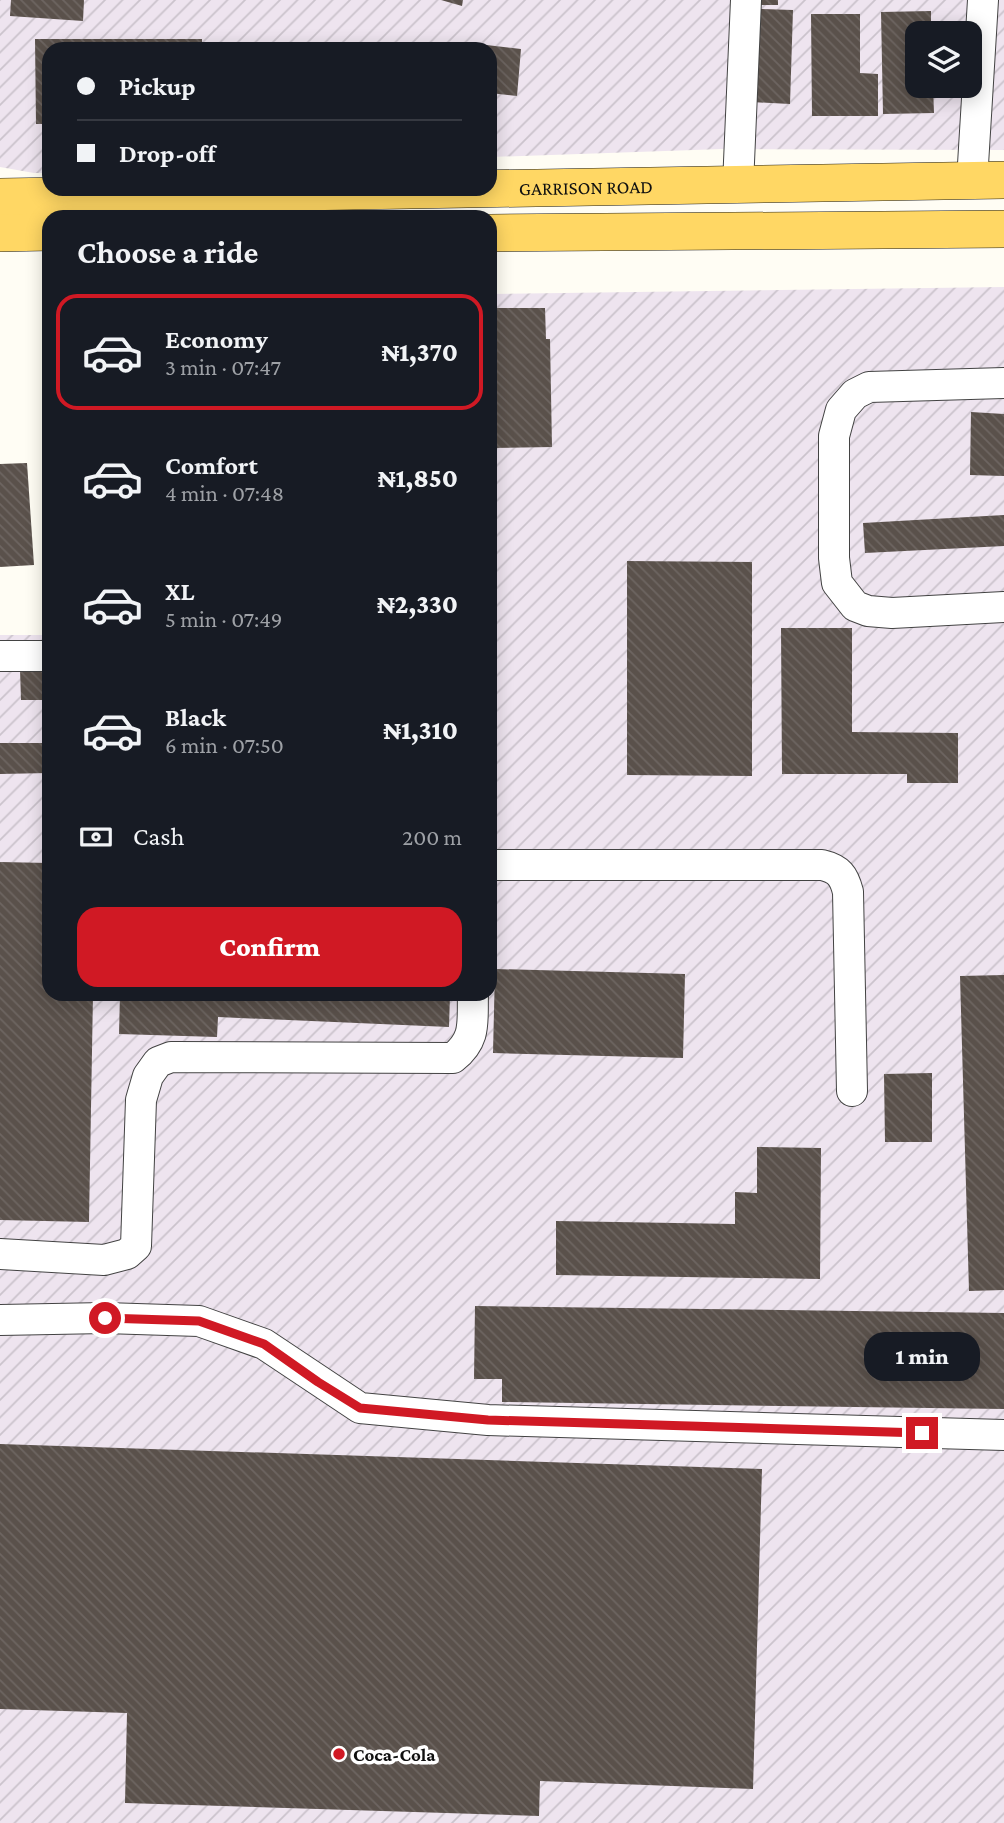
<!DOCTYPE html>
<html lang="en">
<head>
<meta charset="utf-8">
<style>
  :root { --surface:#171b24; --page:#20242c; --text:#f1f3f6; --muted:#9ea1a6; --line:#363941; --accent:#d01924 }
  body { margin:0; font-family:"Crimson Pro",serif; background:var(--page); color:var(--text); height:100vh; display:flex; flex-direction:column; font-size:26px; white-space:nowrap }
  * { box-sizing:border-box; margin:0 }
  p { font-size:23px; color:var(--muted) }
  .icon { flex:none; width:38px; height:38px; fill:none; stroke:currentColor; stroke-width:2; stroke-linecap:round; stroke-linejoin:round }
  .map { position:relative; flex:1; overflow:hidden }
  .drawer { position:absolute; left:42px; top:210px; width:455px; height:791px; display:flex; flex-direction:column; background:var(--surface); border-radius:21px; box-shadow:0 4px 18px #0003 }
  .drawer>* { flex:none }
  .banner { position:absolute; left:42px; top:42px; width:455px; height:154px; border-radius:21px; box-shadow:0 4px 18px #0003; display:grid; align-content:center; height:154px; padding:0 35px; background:var(--surface) }
  .tools { position:absolute; left:905px; top:21px; display:grid; gap:14px }
  .tools a { display:grid; place-items:center; width:77px; height:77px; border-radius:14px; background:var(--surface); box-shadow:0 4px 18px #0003; font-size:35px }
  .end { position:absolute; width:32px; height:32px; margin:-16px; border:9px solid #d01924; background:#fff; box-shadow:0 0 0 4px #fff }
  .from { border-radius:50% }
  .bubble { position:absolute; height:49px; border-radius:21px; background:var(--surface); box-shadow:0 4px 18px #0003; font-size:23px; font-weight:800; line-height:49px; text-align:center }
  .banner b { display:flex; align-items:center; gap:24px; height:66px; font-size:26px }
  .banner b+b { border-top:2px solid var(--line) }
  .banner i { width:18px; height:18px; background:var(--text) }
  ul { padding:0; list-style:none }
  li { display:flex; align-items:center; gap:21px; height:116px; margin:0 14px 10px; padding:0 21px; border:4px solid transparent; border-radius:21px }
  li div { flex:1 }
  li b { display:block; font-size:26px }
  li em { font-style:normal; font-weight:800 }
  li.active { border-color:var(--accent) }
  li>.icon { width:63px; height:63px; stroke-width:1.5 }
  h2 { padding:0 35px; font-size:32px; line-height:84px }
  .pay { display:flex; align-items:center; gap:18px; height:77px; padding:0 35px; font-size:26px }
  .pay p { margin-inline-start:auto }
  .action { display:flex; gap:14px; margin-top:auto; padding:14px 35px }
  .action a { flex:1; height:80px; border-radius:21px; background:var(--accent); color:#fff; font-size:28px; font-weight:800; line-height:80px; text-align:center }
  .map>svg:first-child { display:block }
</style>
</head>
<body>
<div class="map">
<svg width="1004" height="1823" viewBox="0 0 1004 1823">
  <defs>
    <pattern id="industrial-furrows" width="10" height="10" patternUnits="userSpaceOnUse" patternTransform="scale(1.75)"><rect width="10" height="10" fill="#eee4ef"/><path d="M-1 1l2-2M0 10L10 0M9 11l2-2" fill="none" stroke="#cbc3cc"/></pattern>
    <pattern id="building-back-hatch" width="6" height="6" patternUnits="userSpaceOnUse" patternTransform="scale(1.75)"><rect width="6" height="6" fill="#5a514b"/><path d="M-1 5l2 2M0 0l6 6M5-1l2 2" fill="none" stroke="#6d6561"/></pattern>
  </defs>
  <rect width="100%" height="100%" fill="#fffdf4"/>
  <path fill="url(#industrial-furrows)" fill-rule="evenodd" d="M0,0H1004V150L722,149L490,157V49H49V173H34L0,167ZM917,33H970V86H917Z
    M1004,287V1823H0V635H49V994H490V294Z"/>
  <path fill="url(#building-back-hatch)" d="M11,0H84L83,21L10,16Z
    M441,0H463L462,6Z
    M756,0H778V5H756Z
    M760,9L793,10L790,104L752,102Z
    M931,11V33H917V86H933L934,113L883,114L881,12Z
    M811,14H860V73L878,74V116H812Z
    M35,39H202V49H49V124H36Z
    M478,44L521,49L517,96L490,93V49H477Z
    M490,308H545L546,339H550L552,447L490,448Z
    M971,412L1004,414V476L970,475Z
    M27,463L34,565L0,567V464Z
    M1004,515V546L865,553L863,523Z
    M627,561L752,562V776L627,775Z
    M781,628H852V732L958,733V783H907V774H782Z
    M20,669H49V700H21Z
    M0,743H49V773L0,774Z
    M0,862L49,863V994H93L89,1222L0,1220Z
    M495,969L685,974L683,1058L493,1053Z
    M1004,975V1290L969,1291L960,976Z
    M120,994H450L449,1027L218,1017L217,1037L119,1034Z
    M932,1073V1142H885L884,1074Z
    M757,1147L821,1148L820,1279L556,1275V1221L735,1224V1192L757,1193Z
    M475,1306L1004,1313V1409L502,1402V1379H474Z
    M0,1444L762,1469L753,1789L540,1781L539,1816L125,1803L127,1713L0,1709Z"/>
  <g fill="none" stroke-linecap="round" stroke-linejoin="round">
    <g stroke="#434343" stroke-width="32">
      <path id="minor" d="M972,181L983,0
        M738,185L746,0
        M1004,383L869,387L855,394L841,410L834,436V558L837,583L855,606L868,611L892,613L1004,607
        M0,656H49
        M490,865H822C839,869 844,876 848,892L852,1091
        M0,1254L104,1260L127,1254L136,1246L141,1100L148,1076L158,1062L171,1057L453,1058C477,1039 472,1022 473,994
        M0,1320L105,1318L199,1321L264,1344L360,1408L488,1420L1004,1435"/>
    </g>
    <g stroke="#212121" stroke-width="38">
      <g id="major">
        <path id="s1" d="M0,197L1004,180"/>
        <path d="M0,233L49,232"/>
        <path d="M490,233L1004,229"/>
      </g>
    </g>
    <use href="#minor" stroke="#fff" stroke-width="30"/>
    <use href="#major" stroke="#ffd764" stroke-width="37"/>
  </g>
  <g fill="none" stroke-linecap="round" stroke-linejoin="round">
    <path stroke="#d01924" stroke-width="9" d="M105,1318L199,1321L264,1344L318,1382L360,1408L488,1420L922,1433"/>
  </g>
  <circle fill="#d01924" stroke="#fff" stroke-width="2.5" cx="339" cy="1754" r="7"/>
  <g text-anchor="middle" dominant-baseline="central" stroke-width="7" stroke-linejoin="round" paint-order="stroke">
    <g font-size="19" fill="#101010" stroke="#fff">
      <text stroke="none"><textPath href="#s1" startOffset="586">GARRISON ROAD</textPath></text>
    </g>
    <g font-size="19" font-weight="bold" fill="#101010" stroke="#fff" text-anchor="start">
      <text x="353" y="1754">Coca-Cola</text>
    </g>
  </g>
</svg>
<div class="tools">
<a><svg class="icon" aria-label="layers" viewBox="0 0 24 24"><path d="M12 4l9 5-9 5-9-5zM3 14l9 5 9-5"/></svg></a>
</div>
<i class="end from" style="left:105px;top:1318px"></i>
<i class="end" style="left:922px;top:1433px"></i>
<div class="bubble" style="left:864px;top:1332px;width:116px">1 min</div>
<div class="banner">
<b><i class="from"></i>Pickup</b>
<b><i></i>Drop-off</b>
</div>
<section class="drawer">
<h2>Choose a ride</h2>
<ul>
<li class="active"><svg class="icon" aria-label="car" viewBox="0 0 24 24"><path d="M5 17H2v-5l4-1 3-4h7l3 4 3 1v5h-3M9 17h6M6 11h13"/><circle cx="7" cy="17" r="2"/><circle cx="17" cy="17" r="2"/></svg><div><b>Economy</b><p>3 min · 07:47</p></div><em>₦1,370</em></li>
<li><svg class="icon" aria-label="car" viewBox="0 0 24 24"><path d="M5 17H2v-5l4-1 3-4h7l3 4 3 1v5h-3M9 17h6M6 11h13"/><circle cx="7" cy="17" r="2"/><circle cx="17" cy="17" r="2"/></svg><div><b>Comfort</b><p>4 min · 07:48</p></div><em>₦1,850</em></li>
<li><svg class="icon" aria-label="car" viewBox="0 0 24 24"><path d="M5 17H2v-5l4-1 3-4h7l3 4 3 1v5h-3M9 17h6M6 11h13"/><circle cx="7" cy="17" r="2"/><circle cx="17" cy="17" r="2"/></svg><div><b>XL</b><p>5 min · 07:49</p></div><em>₦2,330</em></li>
<li><svg class="icon" aria-label="car" viewBox="0 0 24 24"><path d="M5 17H2v-5l4-1 3-4h7l3 4 3 1v5h-3M9 17h6M6 11h13"/><circle cx="7" cy="17" r="2"/><circle cx="17" cy="17" r="2"/></svg><div><b>Black</b><p>6 min · 07:50</p></div><em>₦1,310</em></li>
</ul>
<div class="pay"><svg class="icon" aria-label="cash" viewBox="0 0 24 24"><path d="M3 7h18v10H3z"/><circle cx="12" cy="12" r="2"/></svg>Cash<p>200 m</p></div>
<div class="action"><a>Confirm</a></div>
</section>
</div>
</body>
</html>
